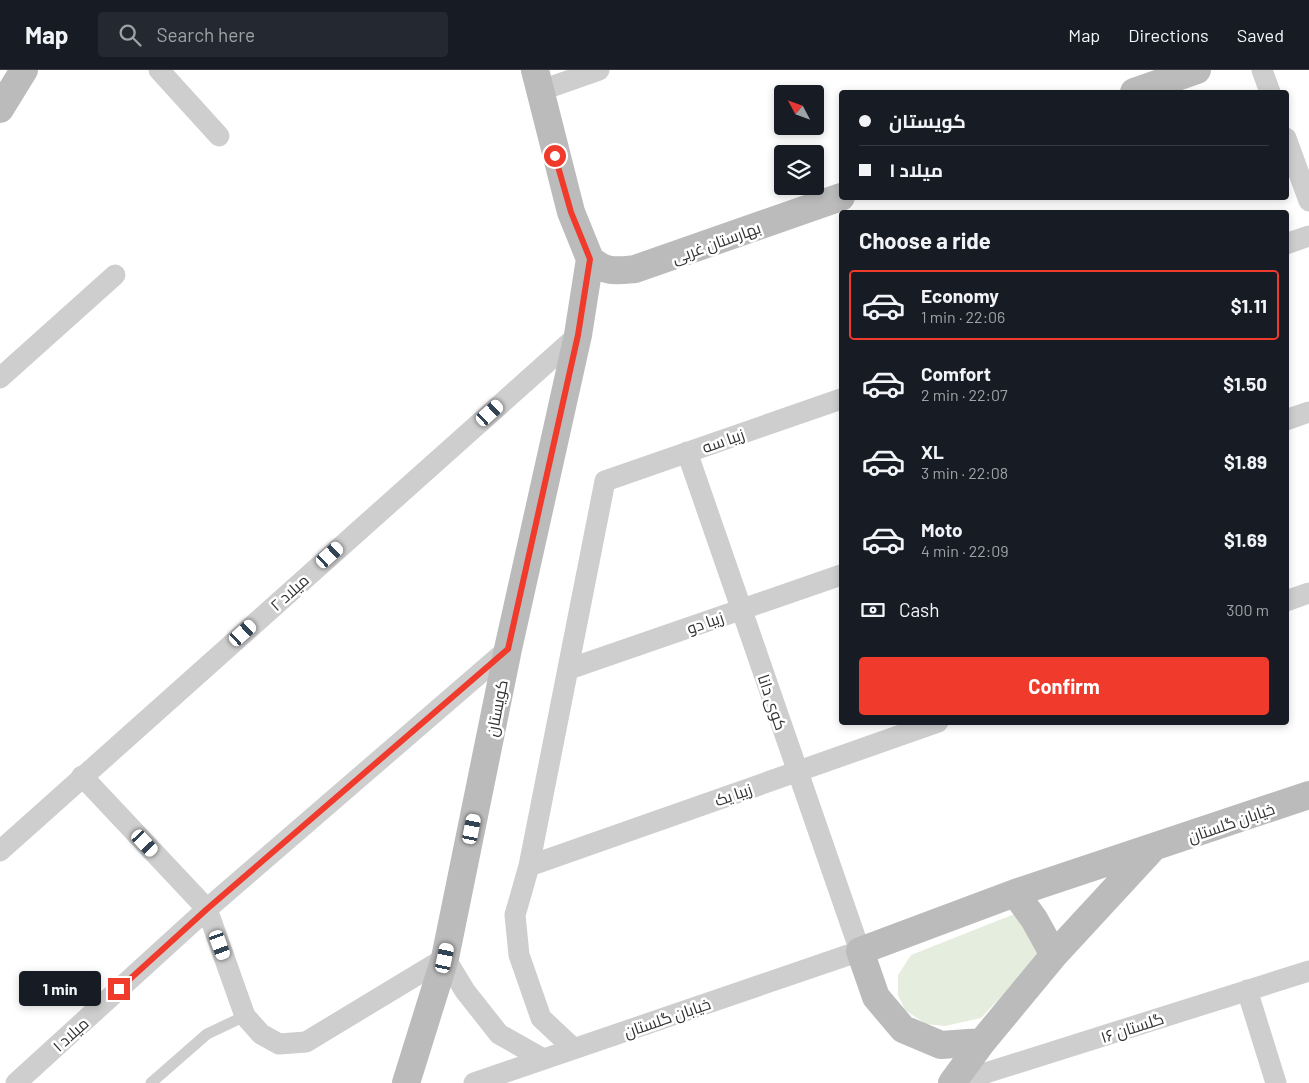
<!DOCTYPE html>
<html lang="en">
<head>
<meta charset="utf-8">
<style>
  :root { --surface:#171b24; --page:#242831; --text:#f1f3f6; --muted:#9ea1a6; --line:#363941; --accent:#ef3a2c }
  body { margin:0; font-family:Barlow,Cairo,sans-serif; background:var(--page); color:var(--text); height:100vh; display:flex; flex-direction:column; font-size:19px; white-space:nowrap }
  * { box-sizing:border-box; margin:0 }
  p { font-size:16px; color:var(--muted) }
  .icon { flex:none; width:28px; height:28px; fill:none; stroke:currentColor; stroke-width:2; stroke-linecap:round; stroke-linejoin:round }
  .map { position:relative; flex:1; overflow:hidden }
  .details { position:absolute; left:839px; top:140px; width:450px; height:515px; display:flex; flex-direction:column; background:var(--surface); border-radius:5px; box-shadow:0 2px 8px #0003 }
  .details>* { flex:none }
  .banner { position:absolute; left:839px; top:20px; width:450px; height:110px; border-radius:5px; box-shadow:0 2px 8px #0003; display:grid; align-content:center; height:110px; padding:0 20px; background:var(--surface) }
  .needle { width:32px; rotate:311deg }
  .controls { position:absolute; left:774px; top:15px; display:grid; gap:10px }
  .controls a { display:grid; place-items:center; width:50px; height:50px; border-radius:5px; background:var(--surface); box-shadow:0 2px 8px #0003; font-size:25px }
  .end { position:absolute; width:22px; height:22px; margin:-11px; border:6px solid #ef3a2c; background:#fff; box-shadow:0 0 0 2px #fff }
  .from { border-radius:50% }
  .bubble { position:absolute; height:35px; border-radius:5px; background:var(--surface); box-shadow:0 2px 8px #0003; font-size:16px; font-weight:700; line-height:35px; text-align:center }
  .car { position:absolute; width:15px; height:30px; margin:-15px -8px; border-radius:6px; box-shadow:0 0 4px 1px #0007; background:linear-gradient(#fff 24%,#345 0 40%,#fff 0 76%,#345 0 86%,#fff 0) }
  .banner b { display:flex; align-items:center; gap:18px; height:48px; font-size:19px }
  .banner b+b { border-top:1px solid var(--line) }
  .banner i { width:12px; height:12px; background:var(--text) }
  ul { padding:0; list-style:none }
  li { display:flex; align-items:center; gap:15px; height:70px; margin:0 10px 8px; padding:0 10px; border:2px solid transparent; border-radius:5px }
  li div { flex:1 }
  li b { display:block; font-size:19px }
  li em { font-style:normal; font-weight:700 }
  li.current { border-color:var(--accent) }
  li>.icon { width:45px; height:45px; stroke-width:1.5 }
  h2 { padding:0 20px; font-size:22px; line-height:60px }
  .pay { display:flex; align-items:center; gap:12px; height:55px; padding:0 20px; font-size:19px }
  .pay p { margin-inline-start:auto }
  .button { display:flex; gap:10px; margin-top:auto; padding:10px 20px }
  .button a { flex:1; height:58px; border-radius:5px; background:var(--accent); color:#fff; font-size:20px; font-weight:700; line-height:58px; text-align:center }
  header { display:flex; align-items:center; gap:30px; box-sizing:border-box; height:70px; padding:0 25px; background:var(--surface); border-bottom:1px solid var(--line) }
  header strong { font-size:24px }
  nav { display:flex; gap:28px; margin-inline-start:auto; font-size:18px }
  .search { width:350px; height:45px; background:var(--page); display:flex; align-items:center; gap:12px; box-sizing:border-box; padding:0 18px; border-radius:5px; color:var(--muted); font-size:19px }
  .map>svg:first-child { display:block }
</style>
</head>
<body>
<header>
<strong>Map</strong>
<div class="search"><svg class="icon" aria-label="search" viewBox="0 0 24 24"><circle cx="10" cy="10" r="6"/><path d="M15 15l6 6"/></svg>Search here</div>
<nav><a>Map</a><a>Directions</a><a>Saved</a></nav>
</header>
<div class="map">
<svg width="1309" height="1013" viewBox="0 0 1309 1013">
  <rect width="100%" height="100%" fill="#fff"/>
  <path fill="#e5eede" d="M1017,843L1035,871L1038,888L981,948L945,956L926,954L905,940L898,925V905L911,885Z"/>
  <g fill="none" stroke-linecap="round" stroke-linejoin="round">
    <path stroke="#cecece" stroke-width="11" d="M151,1013L207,964L245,946"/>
    <path stroke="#cecece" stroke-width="21" d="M159,0L219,66
      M1262,0L1270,22
      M539,21L599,0
      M1286,68L1309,131
      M1286,174L1309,166
      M0,308L115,205
      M1286,350L1309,342
      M1286,531L1309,523
      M569,599L841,505
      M82,706L207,839L245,946L261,964L279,974L306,972L445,888L465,921L499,964L543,989
      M0,781L578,265
      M529,796L938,652
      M1247,920L1276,1013
      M574,979L541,948L519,885L515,845L529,796L605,411L841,329
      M16,1013L207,839L508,579
      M474,1013L860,881L687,382
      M954,1013L1309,901"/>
    <path stroke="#bbb" stroke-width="28" d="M1134,22L1197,0
      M0,39L24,0
      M590,189C606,203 615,201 635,199L841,127
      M1015,823L1034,849L1054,885L982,972L941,975L903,959L876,927L860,881Z
      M1015,823L1309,725
      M1054,885L1151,780
      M406,1013L445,888L508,579L578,265L590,189L571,142L535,0
      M952,1013L982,972"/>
  </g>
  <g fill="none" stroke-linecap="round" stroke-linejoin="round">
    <path stroke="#ef3a2c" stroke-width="6" d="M119,919L207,839L508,579L578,265L590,189L571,142L555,86"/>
  </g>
  <g text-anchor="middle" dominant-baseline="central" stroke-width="5" stroke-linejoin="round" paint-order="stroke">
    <g font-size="16" fill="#313131" stroke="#fff">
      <text transform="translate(716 172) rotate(-20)">بهارستان غربی</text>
      <text transform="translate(723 370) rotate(-19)">زیبا سه</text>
      <text transform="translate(289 522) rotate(-42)">میلاد ۲</text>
      <text transform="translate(705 552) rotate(-19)">زیبا دو</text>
      <text transform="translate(773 632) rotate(71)">کوی دانا</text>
      <text transform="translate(496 638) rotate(-79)">کویستان</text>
      <text transform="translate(733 724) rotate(-19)">زیبا یک</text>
      <text transform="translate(1231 752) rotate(-19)">خیابان گلستان</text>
      <text transform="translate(667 947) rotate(-19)">خیابان گلستان</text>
      <text transform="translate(1132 957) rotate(-18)">گلستان ۱۶</text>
      <text transform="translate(70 964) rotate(-42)">میلاد ۱</text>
    </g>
  </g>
</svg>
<div class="controls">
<a><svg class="needle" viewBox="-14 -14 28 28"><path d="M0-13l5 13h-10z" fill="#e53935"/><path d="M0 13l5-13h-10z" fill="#9ea1a6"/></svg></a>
<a><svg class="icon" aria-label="layers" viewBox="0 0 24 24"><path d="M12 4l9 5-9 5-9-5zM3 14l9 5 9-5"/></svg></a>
</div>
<i class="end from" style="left:555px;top:86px"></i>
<i class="end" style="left:119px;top:919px"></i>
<div class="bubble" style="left:19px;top:901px;width:82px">1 min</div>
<i class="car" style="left:490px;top:343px;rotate:48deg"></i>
<i class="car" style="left:330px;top:485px;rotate:48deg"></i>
<i class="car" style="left:243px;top:563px;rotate:48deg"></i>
<i class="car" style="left:472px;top:759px;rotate:11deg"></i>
<i class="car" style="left:145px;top:773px;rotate:137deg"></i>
<i class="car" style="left:220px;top:875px;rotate:160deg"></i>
<i class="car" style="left:445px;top:888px;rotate:12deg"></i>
<div class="banner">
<b><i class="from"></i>کویستان</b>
<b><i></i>میلاد ۱</b>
</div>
<section class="details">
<h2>Choose a ride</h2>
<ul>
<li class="current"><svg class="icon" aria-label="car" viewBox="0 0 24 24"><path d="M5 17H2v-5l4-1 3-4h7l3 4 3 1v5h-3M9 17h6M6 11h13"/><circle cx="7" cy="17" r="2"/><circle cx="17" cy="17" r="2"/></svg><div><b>Economy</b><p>1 min · 22:06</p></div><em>$1.11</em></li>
<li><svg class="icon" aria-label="car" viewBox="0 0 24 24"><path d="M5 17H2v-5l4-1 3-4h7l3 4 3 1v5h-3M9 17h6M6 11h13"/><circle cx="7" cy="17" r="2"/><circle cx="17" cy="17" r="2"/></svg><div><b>Comfort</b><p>2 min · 22:07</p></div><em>$1.50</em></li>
<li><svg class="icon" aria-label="car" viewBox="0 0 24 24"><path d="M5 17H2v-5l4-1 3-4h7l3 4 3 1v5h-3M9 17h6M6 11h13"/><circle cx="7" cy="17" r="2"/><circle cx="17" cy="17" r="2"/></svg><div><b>XL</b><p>3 min · 22:08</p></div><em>$1.89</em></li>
<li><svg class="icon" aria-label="car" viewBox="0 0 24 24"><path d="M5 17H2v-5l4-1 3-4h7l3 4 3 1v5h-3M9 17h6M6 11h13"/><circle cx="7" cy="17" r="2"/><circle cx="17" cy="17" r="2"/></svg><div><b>Moto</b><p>4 min · 22:09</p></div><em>$1.69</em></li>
</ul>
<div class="pay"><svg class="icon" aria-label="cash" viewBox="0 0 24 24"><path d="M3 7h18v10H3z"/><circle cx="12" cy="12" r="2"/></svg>Cash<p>300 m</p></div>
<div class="button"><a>Confirm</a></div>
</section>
</div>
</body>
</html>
